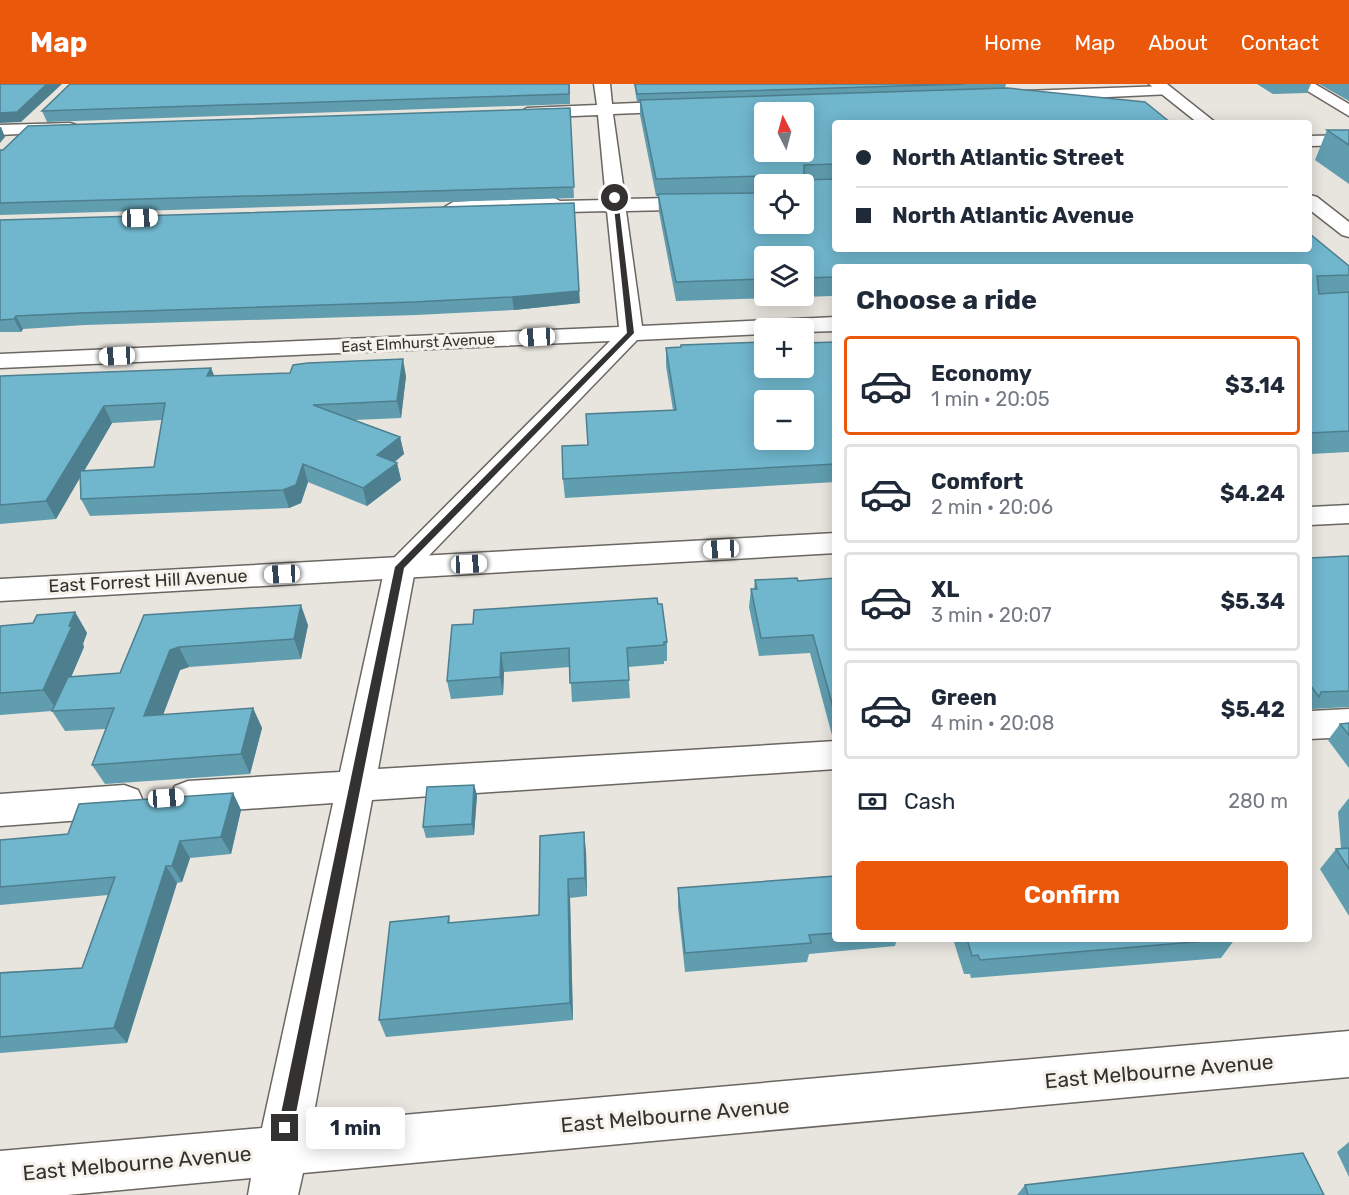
<!DOCTYPE html>
<html lang="en">
<head>
<meta charset="utf-8">
<style>
  :root { --surface:#fff; --page:#f2f2f3; --text:#1f2937; --muted:#747a83; --line:#e0e1e3; --accent:#ea580c }
  body { margin:0; font-family:Rubik,sans-serif; background:var(--page); color:var(--text); height:100vh; display:flex; flex-direction:column; font-size:22px; white-space:nowrap }
  * { box-sizing:border-box; margin:0 }
  p { font-size:20px; color:var(--muted) }
  .icon { flex:none; width:33px; height:33px; fill:none; stroke:currentColor; stroke-width:2; stroke-linecap:round; stroke-linejoin:round }
  .map { position:relative; flex:1; overflow:hidden }
  .side { position:absolute; left:832px; top:180px; width:480px; height:678px; display:flex; flex-direction:column; background:var(--surface); border-radius:6px; box-shadow:0 3px 15px #0003 }
  .side>* { flex:none }
  .hud { position:absolute; left:832px; top:36px; width:480px; height:132px; border-radius:6px; box-shadow:0 3px 15px #0003; display:grid; align-content:center; height:132px; padding:0 24px; background:var(--surface) }
  .needle { width:39px; rotate:354deg }
  .fabs { position:absolute; left:754px; top:18px; display:grid; gap:12px }
  .fabs a { display:grid; place-items:center; width:60px; height:60px; border-radius:6px; background:var(--surface); box-shadow:0 3px 15px #0003; font-size:30px }
  .end { position:absolute; width:27px; height:27px; margin:-14px; border:8px solid #343230; background:#fff; box-shadow:0 0 0 3px #fff }
  .from { border-radius:50% }
  .bubble { position:absolute; height:42px; border-radius:6px; background:var(--surface); box-shadow:0 3px 15px #0003; font-size:20px; font-weight:700; line-height:42px; text-align:center }
  .car { position:absolute; width:18px; height:36px; margin:-18px -9px; border-radius:8px; box-shadow:0 0 4px 2px #0007; background:linear-gradient(#fff 24%,#345 0 40%,#fff 0 76%,#345 0 86%,#fff 0) }
  .hud b { display:flex; align-items:center; gap:21px; height:57px; font-size:22px }
  .hud b+b { border-top:2px solid var(--line) }
  .hud i { width:15px; height:15px; background:var(--text) }
  ul { padding:0; list-style:none }
  li { display:flex; align-items:center; gap:18px; height:99px; margin:0 12px 9px; padding:0 12px; border:3px solid var(--line); border-radius:6px }
  li div { flex:1 }
  li b { display:block; font-size:22px }
  li em { font-style:normal; font-weight:700 }
  li.selected { border-color:var(--accent) }
  li>.icon { width:54px; height:54px; stroke-width:1.5 }
  h2 { padding:0 24px; font-size:27px; line-height:72px }
  .pay { display:flex; align-items:center; gap:15px; height:66px; padding:0 24px; font-size:22px }
  .pay p { margin-inline-start:auto }
  .action { display:flex; gap:12px; margin-top:auto; padding:12px 24px }
  .action a { flex:1; height:69px; border-radius:6px; background:var(--accent); color:#fff; font-size:24px; font-weight:700; line-height:69px; text-align:center }
  header { display:flex; align-items:center; gap:36px; box-sizing:border-box; height:84px; padding:0 30px; background:var(--accent); color:#fff }
  header strong { font-size:28px }
  nav { display:flex; gap:33px; margin-inline-start:auto; font-size:21px }
  .map>svg:first-child { display:block }
</style>
</head>
<body>
<header>
<strong>Map</strong>
<nav><a>Home</a><a>Map</a><a>About</a><a>Contact</a></nav>
</header>
<div class="map">
<svg width="1349" height="1111" viewBox="0 0 1349 1111">
  <rect width="100%" height="100%" fill="#e8e4de"/>
  <g fill="none" stroke-linecap="round" stroke-linejoin="round">
    <g stroke="#6a6661" stroke-width="3">
      <path id="minor" d="M594,0H610L612,20L685,17L693,22L685,27L613,30L625,115L765,112V124L626,127L642,242L836,233V247L804,248V244H765V250L637,256L415,486L378,685L836,657V685L372,716L312,1039L1349,947V993L303,1089L298,1111H248L251,1094L67,1111H0V1067L262,1044L333,719L188,729L175,724L169,713L175,702L188,697L340,688L385,483L610,257L0,284V270L619,243L607,127L530,129L522,125L453,130L443,124L453,118L551,112L560,117L606,116L598,31L527,34L519,29L527,24L597,21Z
        M1296,0H1315L1349,20V32Z
        M1166,2L1174,7L1171,10L1024,17L1016,12L1024,7Z
        M70,39L76,41L78,44L76,47L0,51V41Z
        M1349,51V61L1310,62V52Z
        M1349,625V653L1310,655V627Z
        M124,701L138,706L143,717L138,728L124,733L0,742V710Z"/>
    </g>
    <g stroke="#6a6661" stroke-width="3">
      <path id="major" d="M1149,0H1167L1216,39H1198Z
        M1310,111L1317,113L1349,138V153L1342,151L1310,126Z
        M1349,421V439L1310,441V423Z
        M836,449V469L0,517V495Z"/>
    </g>
    <use href="#minor" fill="#fff" fill-rule="evenodd"/>
    <use href="#major" fill="#fff" fill-rule="evenodd"/>
  </g>
  <path fill="#609daf" fill-rule="evenodd" d="M570,0V20L47,38L42,27Z
    M634,0H1006L1005,4L836,39V165L1349,182V368L1310,370V183H836V216H834L832,212L676,217L659,128L658,112H656L640,31V18H637ZM765,100H804L765,140ZM765,172H804V212H765Z
    M1257,0H1311L1307,9L1273,10Z
    M1319,0H1349V17Z
    M570,24L574,114L0,131V66Z
    M1327,46H1349V100L1315,76Z
    M0,136L580,219L514,226L416,231L85,241L23,245L21,248H0Z
    M836,258V398L565,414L563,395L588,361L673,326L666,282V264L765,284Z
    M211,284L214,291L406,292L401,334L354,336L400,353L404,370L395,378L397,379L401,396L367,422L308,398L301,419L289,424L90,432L81,415L80,393L56,435L0,440V292ZM162,336L154,383L84,387L112,339Z
    M1349,472V623L1311,625L1310,627V474Z
    M836,494V656L833,655L810,569L759,572L749,523L751,505H754L755,496L798,497Z
    M658,520L667,558V577H664V580L628,583L630,614L572,618L570,583L504,588L503,611L451,615L447,597L473,540Z
    M75,528L87,549L83,560L84,563L71,593L120,589L144,531L308,541L301,575L189,583L180,586L163,631L253,624L262,644L250,690L105,700L92,681L106,645L65,647L52,627L0,631V542L33,539Z
    M1349,639V684L1328,656L1340,640Z
    M474,701L477,711L474,751L426,754L423,743Z
    M233,709L241,726L231,770L190,774L182,798L177,799L127,959L0,969V888L82,884L108,811L0,821V756L68,750Z
    M1349,714V832L1320,785L1336,765L1341,764L1338,728Z
    M586,767L587,812L570,814L573,936L386,953L379,936L449,832L450,839L539,831Z
    M835,789H836V855H897L895,862L809,870L807,878L685,888L678,823V804L834,792Z
    M953,855H1235L1221,874L971,894L970,890H964Z
    M1349,1058V1093L1337,1068Z
    M1025,1101L1028,1111H1017Z"/>
  <path fill="#4e7f8f" d="M47,0H62L21,38L0,39V29Z
    M0,43H1L5,53L0,59Z
    M574,119L580,219L514,226L512,213Z
    M16,232L23,245L21,248L14,235Z
    M403,275L406,292L401,334L397,317Z
    M211,284L217,300L207,292Z
    M104,322L112,339L56,435L46,417Z
    M400,353L404,370L381,388L377,371Z
    M397,379L401,396L367,422L363,404Z
    M303,380L308,398L301,419L289,424L283,406Z
    M301,521L308,541L301,575L294,555Z
    M75,528L87,549L83,560L84,563L57,626L43,606Z
    M179,563L189,583L180,586L155,652L144,632L170,566Z
    M501,569L504,588L503,611L500,593Z
    M253,624L262,644L250,690L241,670Z
    M474,701L477,711L474,751L472,740Z
    M233,709L241,726L231,770L221,753Z
    M584,748L586,767L587,812L585,794Z
    M180,757L190,774L182,798L172,782Z
    M166,782L177,799L127,959L114,944Z
    M568,795L570,814L573,936L570,919Z"/>
  <path fill="#70b6cc" stroke="#4e7f8f" stroke-width="1.5" fill-rule="evenodd" d="M0,0H47L17,28L0,29Z
    M70,0H569V10L42,27Z
    M635,0H965L637,10Z
    M1007,4L1145,18L1171,39H836V80L804,81V96L836,95V165H1310V150L1349,182V191L1317,192L1319,210L1349,208V347L1310,349V183H1053L1052,182L1024,183H836V195L835,193L804,194V172H765V195L676,198L658,110L765,109V140H804V100H767L768,95L766,92L656,95L640,16ZM765,28H804V68H765Z
    M570,24L574,103L0,119V66H3L28,42Z
    M1327,46H1349V61Z
    M574,119L579,207L512,213L414,218L80,229L16,232L14,235L0,236V136Z
    M765,258V284H804V259L836,258V380L563,395L562,362L588,361L586,330L676,326L666,264L681,263V261ZM765,316H804V356H765Z
    M403,275L397,317L313,321L400,353L377,371L397,379L363,404L303,380L296,401L283,406L81,415L80,387L154,383L165,319L104,322L46,417L0,421V292L211,284L207,292L290,289L293,281L308,279Z
    M1349,472V607L1321,608L1319,613L1311,602H1310V474Z
    M797,494L798,497L836,494V634L813,551L761,554L751,505H757L755,496Z
    M657,514L658,520H662L667,558H664V561L627,564L629,596L570,599L569,564L501,569L500,593L447,597L452,541L473,540L474,526Z
    M301,521L294,555L179,563L170,566L144,632L253,624L241,670L92,681L114,624L52,627L68,593L120,589L144,531Z
    M75,528L69,542H72L43,606L0,609V542L33,539L37,531Z
    M1349,639V651L1340,640Z
    M474,701L472,740L423,743L427,703Z
    M233,709L221,753L180,757L172,782H166L114,944L0,953V889L82,884L115,793L0,803V756L68,750L79,720Z
    M584,748L585,794L568,795L570,919L379,936L390,838L449,832L448,839L539,831L540,752Z
    M1349,764V785L1336,765Z
    M835,789H836V849L809,851L811,859L685,869L678,804L835,792Z
    M967,855H1230L980,876L978,871L972,872Z
    M1303,1069L1324,1111H1028L1025,1101Z"/>
  <path fill="#343230" d="M613,113L618,114L634,249L404,484L293,1044L290,1049L285,1051L280,1049L278,1044L395,483L627,249Z"/>
  <g text-anchor="middle" dominant-baseline="central" stroke-width="6" stroke-linejoin="round" paint-order="stroke">
    <g font-size="15" fill="#343230" stroke="#f5f1eb">
      <text transform="translate(418 259) rotate(-3)">East Elmhurst Avenue</text>
    </g>
    <g font-size="18" fill="#343230" stroke="#f5f1eb">
      <text transform="translate(148 497) rotate(-3)">East Forrest Hill Avenue</text>
    </g>
    <g font-size="21" fill="#343230" stroke="#f5f1eb">
      <text transform="translate(1159 987) rotate(-5)">East Melbourne Avenue</text>
      <text transform="translate(675 1031) rotate(-5)">East Melbourne Avenue</text>
      <text transform="translate(137 1079) rotate(-5)">East Melbourne Avenue</text>
    </g>
  </g>
</svg>
<div class="fabs">
<a><svg class="needle" viewBox="-14 -14 28 28"><path d="M0-13l5 13h-10z" fill="#e53935"/><path d="M0 13l5-13h-10z" fill="#747a83"/></svg></a>
<a><svg class="icon" aria-label="locate" viewBox="0 0 24 24"><circle cx="12" cy="12" r="6"/><path d="M12 2v4M12 18v4M2 12h4M18 12h4"/></svg></a>
<a><svg class="icon" aria-label="layers" viewBox="0 0 24 24"><path d="M12 4l9 5-9 5-9-5zM3 14l9 5 9-5"/></svg></a>
<a>+</a>
<a>−</a>
</div>
<i class="end from" style="left:615px;top:114px"></i>
<i class="end" style="left:285px;top:1044px"></i>
<div class="bubble" style="left:306px;top:1023px;width:99px">1 min</div>
<i class="car" style="left:140px;top:134px;rotate:88deg"></i>
<i class="car" style="left:537px;top:253px;rotate:267deg"></i>
<i class="car" style="left:117px;top:272px;rotate:267deg"></i>
<i class="car" style="left:721px;top:465px;rotate:267deg"></i>
<i class="car" style="left:469px;top:480px;rotate:87deg"></i>
<i class="car" style="left:282px;top:490px;rotate:267deg"></i>
<i class="car" style="left:166px;top:714px;rotate:86deg"></i>
<div class="hud">
<b><i class="from"></i>North Atlantic Street</b>
<b><i></i>North Atlantic Avenue</b>
</div>
<section class="side">
<h2>Choose a ride</h2>
<ul>
<li class="selected"><svg class="icon" aria-label="car" viewBox="0 0 24 24"><path d="M5 17H2v-5l4-1 3-4h7l3 4 3 1v5h-3M9 17h6M6 11h13"/><circle cx="7" cy="17" r="2"/><circle cx="17" cy="17" r="2"/></svg><div><b>Economy</b><p>1 min · 20:05</p></div><em>$3.14</em></li>
<li><svg class="icon" aria-label="car" viewBox="0 0 24 24"><path d="M5 17H2v-5l4-1 3-4h7l3 4 3 1v5h-3M9 17h6M6 11h13"/><circle cx="7" cy="17" r="2"/><circle cx="17" cy="17" r="2"/></svg><div><b>Comfort</b><p>2 min · 20:06</p></div><em>$4.24</em></li>
<li><svg class="icon" aria-label="car" viewBox="0 0 24 24"><path d="M5 17H2v-5l4-1 3-4h7l3 4 3 1v5h-3M9 17h6M6 11h13"/><circle cx="7" cy="17" r="2"/><circle cx="17" cy="17" r="2"/></svg><div><b>XL</b><p>3 min · 20:07</p></div><em>$5.34</em></li>
<li><svg class="icon" aria-label="car" viewBox="0 0 24 24"><path d="M5 17H2v-5l4-1 3-4h7l3 4 3 1v5h-3M9 17h6M6 11h13"/><circle cx="7" cy="17" r="2"/><circle cx="17" cy="17" r="2"/></svg><div><b>Green</b><p>4 min · 20:08</p></div><em>$5.42</em></li>
</ul>
<div class="pay"><svg class="icon" aria-label="cash" viewBox="0 0 24 24"><path d="M3 7h18v10H3z"/><circle cx="12" cy="12" r="2"/></svg>Cash<p>280 m</p></div>
<div class="action"><a>Confirm</a></div>
</section>
</div>
</body>
</html>
